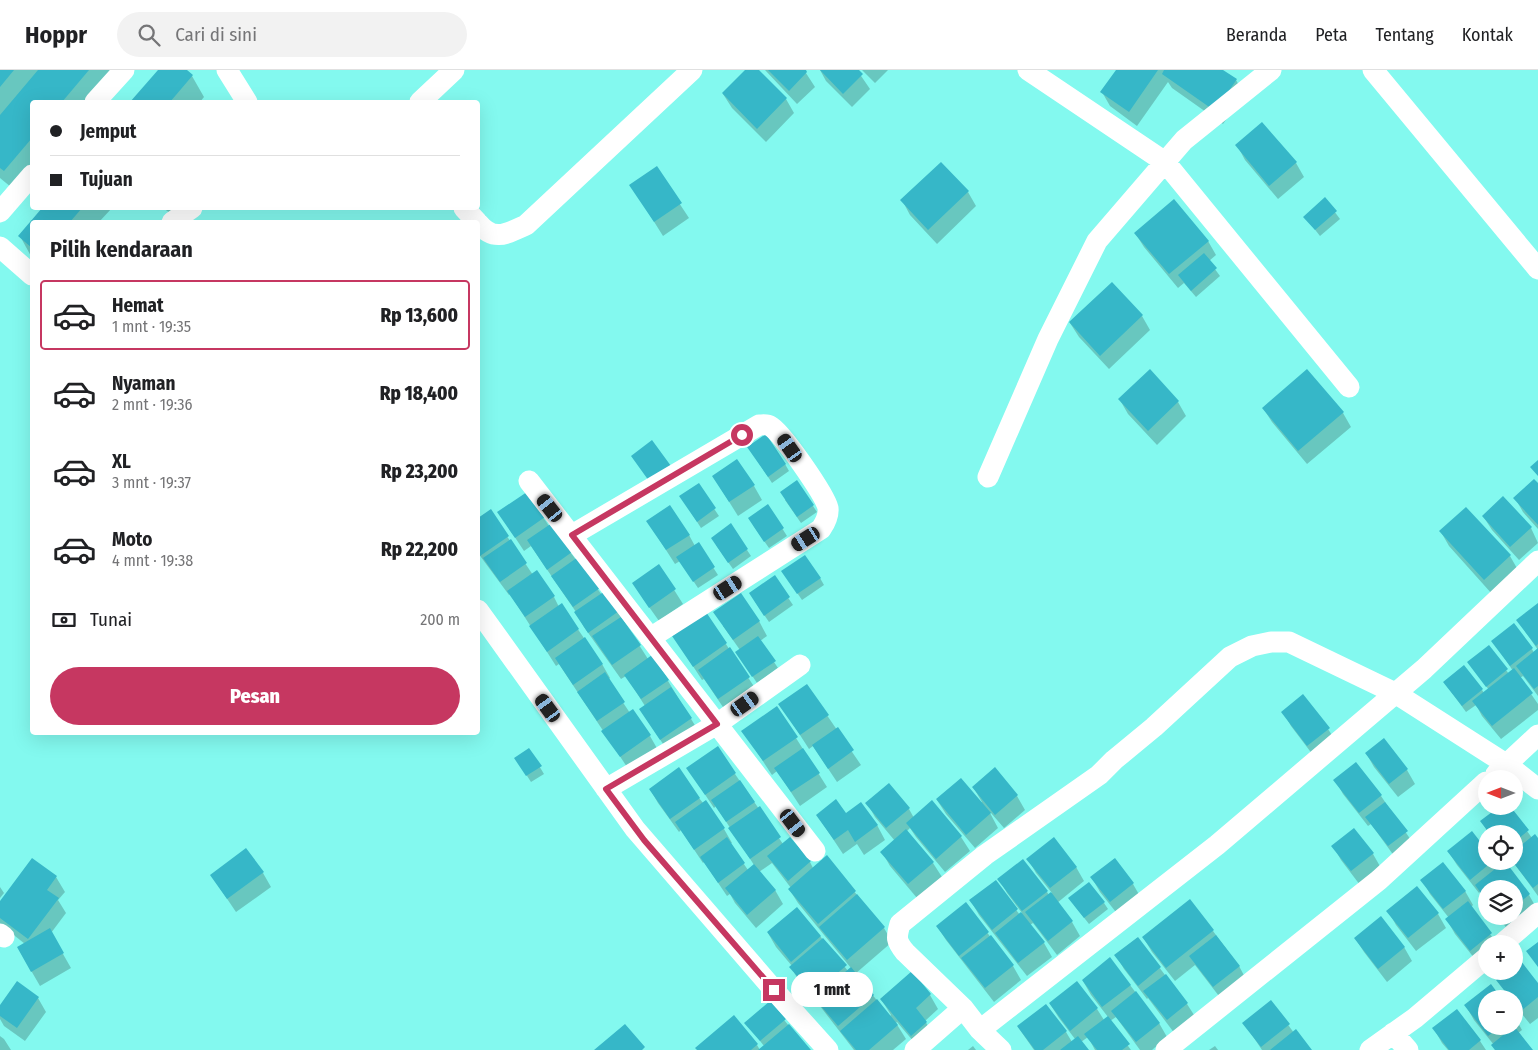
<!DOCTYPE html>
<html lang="id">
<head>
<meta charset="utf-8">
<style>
  :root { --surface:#fff; --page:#f2f2f2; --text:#202124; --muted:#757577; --line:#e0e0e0; --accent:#c63761 }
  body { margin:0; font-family:"Fira Sans Condensed",sans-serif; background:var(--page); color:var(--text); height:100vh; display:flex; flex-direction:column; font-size:19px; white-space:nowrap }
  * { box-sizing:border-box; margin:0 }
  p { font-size:16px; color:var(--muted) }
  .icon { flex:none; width:28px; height:28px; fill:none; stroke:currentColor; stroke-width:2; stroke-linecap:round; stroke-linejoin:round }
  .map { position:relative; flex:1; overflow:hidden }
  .side { position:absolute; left:30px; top:150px; width:450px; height:515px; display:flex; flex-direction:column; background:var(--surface); border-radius:5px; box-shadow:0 5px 20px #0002 }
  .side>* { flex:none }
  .hud { position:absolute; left:30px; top:30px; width:450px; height:110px; border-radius:5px; box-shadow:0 5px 20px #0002; display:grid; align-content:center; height:110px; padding:0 20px; background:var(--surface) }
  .needle { width:32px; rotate:270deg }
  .controls { position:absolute; left:1478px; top:700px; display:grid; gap:10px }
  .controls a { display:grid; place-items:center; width:45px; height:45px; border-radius:50%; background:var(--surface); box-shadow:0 5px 20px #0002; font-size:25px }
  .end { position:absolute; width:22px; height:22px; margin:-11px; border:6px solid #c63761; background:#fff; box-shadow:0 0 0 2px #fff }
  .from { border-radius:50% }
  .bubble { position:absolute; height:35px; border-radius:18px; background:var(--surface); box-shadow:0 5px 20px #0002; font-size:16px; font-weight:800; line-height:35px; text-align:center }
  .car { position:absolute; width:15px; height:30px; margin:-15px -8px; border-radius:6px; box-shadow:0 0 4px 1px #0007; background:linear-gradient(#222 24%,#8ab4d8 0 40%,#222 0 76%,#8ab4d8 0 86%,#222 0) }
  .hud b { display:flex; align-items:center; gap:18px; height:48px; font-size:19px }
  .hud b+b { border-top:1px solid var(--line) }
  .hud i { width:12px; height:12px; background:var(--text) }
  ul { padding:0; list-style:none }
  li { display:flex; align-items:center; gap:15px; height:70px; margin:0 10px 8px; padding:0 10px; border:2px solid transparent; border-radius:5px }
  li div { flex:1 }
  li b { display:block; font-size:19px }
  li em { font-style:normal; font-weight:800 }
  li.on { border-color:var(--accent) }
  li>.icon { width:45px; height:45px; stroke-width:1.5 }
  h2 { padding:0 20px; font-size:22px; line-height:60px }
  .pay { display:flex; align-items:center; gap:12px; height:55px; padding:0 20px; font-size:19px }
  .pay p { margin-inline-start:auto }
  .action { display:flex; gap:10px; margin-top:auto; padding:10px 20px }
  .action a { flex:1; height:58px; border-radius:30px; background:var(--accent); color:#fff; font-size:20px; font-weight:800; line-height:58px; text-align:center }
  header { display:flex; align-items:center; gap:30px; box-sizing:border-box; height:70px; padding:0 25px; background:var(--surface); border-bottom:1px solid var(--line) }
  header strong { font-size:24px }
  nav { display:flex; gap:28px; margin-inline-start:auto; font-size:18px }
  .search { width:350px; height:45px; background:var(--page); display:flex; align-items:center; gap:12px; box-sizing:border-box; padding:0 18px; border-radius:28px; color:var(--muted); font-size:19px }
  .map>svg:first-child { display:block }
</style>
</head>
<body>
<header>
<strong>Hoppr</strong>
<div class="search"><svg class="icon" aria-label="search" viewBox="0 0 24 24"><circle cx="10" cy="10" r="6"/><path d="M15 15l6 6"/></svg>Cari di sini</div>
<nav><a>Beranda</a><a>Peta</a><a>Tentang</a><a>Kontak</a></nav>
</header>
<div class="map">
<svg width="1538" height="980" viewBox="0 0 1538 980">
  <rect width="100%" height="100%" fill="#83f9ef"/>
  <path fill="#0003" d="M0,0H119L92,32H32V103L17,122L0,108Z
    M159,0H185L192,6L204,27L200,32H132Z
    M747,0H757L786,29L794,43L766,72L732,38L723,24Z
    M765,0H804L815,17L797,34Z
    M820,0H857L870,19L852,37L826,11Z
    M862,0H888L875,13Z
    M1117,0H1221L1236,10L1244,24L1223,54L1172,18L1168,12L1137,56L1110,36L1102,22Z
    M1237,75L1296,93L1304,107L1278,129L1245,90Z
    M656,98L689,148L663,166L631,115Z
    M968,122L976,136L937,174L910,145L902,130Z
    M1325,129L1340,149L1320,166L1305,147Z
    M44,138H112L99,152H32V188L20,166Z
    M163,138H175L170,143Z
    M1135,163L1208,171L1216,185L1209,191L1220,206L1196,227L1184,213L1178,218L1144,177Z
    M1142,246L1150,260L1109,299L1079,267L1070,253Z
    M1150,301L1178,332L1186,346L1157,375L1128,344L1120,330Z
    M1263,338L1343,343L1351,357L1307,394L1272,352Z
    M753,384L785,394L789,401L772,413Z
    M713,406L754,416L762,430L738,446Z
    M797,412L817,442L801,453L785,430Z
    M698,415L719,446L701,458L685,433Z
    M1538,415V459L1523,442L1515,428Z
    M526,423L549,456L571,483L602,525L618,542L648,589L668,611L699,662L669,683L640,639L645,636L626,606L621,609L584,557L576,542L531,476L524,481L499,443Z
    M768,436L787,466L769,478L753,455Z
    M1466,438L1510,486L1518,500L1492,524L1449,476L1441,462Z
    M490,441L533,505L554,527L559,537L561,535L602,594L610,608L608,610L630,643L650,666L658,680L629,700L559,594L556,596L510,524L509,525L478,483V450Z
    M1483,446L1531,458L1538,473L1519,490L1492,460Z
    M648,452L689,465L695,476L698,474L718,505L698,518L680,491L675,494Z
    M716,475L747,480L751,486L733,499Z
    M659,496L683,534L659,551L642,527Z
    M774,507L793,535L769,552L754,530Z
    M787,508H820L824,515L802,530Z
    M1538,534V626L1523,606L1520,608L1538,634V640L1501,669L1482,646L1476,635L1466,642L1444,612L1482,620L1484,623L1489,620L1468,592L1489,577L1509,604L1513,601L1493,571L1532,579L1534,583L1538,580L1518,551Z
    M706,544L757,621L727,643L704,609L702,610L674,567Z
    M759,551L767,566L760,571L778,598L757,613L741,589L740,580L723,556Z
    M807,616L861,695L837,712L813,676L809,679L780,634Z
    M1283,642L1328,659L1337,673L1316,689L1291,656Z
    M743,661L796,668L827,717L800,736L777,701L772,705Z
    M529,679L544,704L531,712L520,695Z
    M1366,683L1407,700L1415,714L1398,727L1374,697Z
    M1356,694L1381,726L1415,776L1397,790L1371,754L1368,756L1343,724L1335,710Z
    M688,699L735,704L783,774L810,792L813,798L826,787L884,858L892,872L855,904L890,946L891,945L881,929L911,903L930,925L938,939L925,951L935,967L920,979L897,952L896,953L906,969L893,980H854L820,936L799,911L791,897L792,896L776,877L768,863L820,866L848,901L851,898L798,833L789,819L791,818L772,793L759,802L775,820L783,834L756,858L735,833L730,824L727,826L704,792L703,793L681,760L679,762L658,733L650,719L699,728L724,759L732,773L730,774L748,800L754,795L716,736L714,738Z
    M995,699L1017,726L1025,740L1004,758L991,743H990L998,758L975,778L946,744L937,730L981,733L982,732L973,717Z
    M932,732L961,767L970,781L945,802L916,767L910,758L907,761L933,793L942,807L917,828L890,796L882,782L895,771L875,747L867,733L909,739L914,748Z
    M1509,736L1532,768L1538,770V826L1514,793L1512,794L1510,791H1514V764H1489L1482,752Z
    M846,744L877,755L885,770L864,785L857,774L843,784L817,745Z
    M1354,760L1373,784L1381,798L1360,815L1341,790L1333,776Z
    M1472,763L1486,781V791H1494L1498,798L1505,793L1529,825L1537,839L1509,861L1497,846H1514V819H1486V832L1480,822L1479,823L1457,795L1448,781Z
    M32,789L56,807L65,822L58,830L66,843L51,863L71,898L40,916L18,878L25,874L0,854V833Z
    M1028,789L1076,797L1084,811L1057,833L1072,852L1080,866L1057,885L1033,853L1030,855L1044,873L1052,887L1027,906L979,845L971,831L995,812L1020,845L1022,843L1007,823L999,809L1047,822L1049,825L1052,823L1036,803Z
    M1114,789L1133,814L1141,828L1119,846L1100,822L1092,808Z
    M263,803L271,817L236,842L211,805Z
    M1422,810L1465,821L1473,835L1471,837L1497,874H1486V888L1479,894L1455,864L1447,850L1449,848L1430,824Z
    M0,817L4,823L0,828Z
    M1104,833L1108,839L1089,854L1074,835Z
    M965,834L1013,896L1021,910L994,932L946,870L937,856Z
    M1388,841L1438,844L1446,858L1416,881L1396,855Z
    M1213,861L1239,896L1247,911L1222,930L1195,895L1175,911L1152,882L1143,867Z
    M1137,868L1187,934L1196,948L1175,964L1148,928L1147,929L1124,899L1116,885Z
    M1355,868L1404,877L1412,891L1387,912L1364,882Z
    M1521,892L1538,915V948L1530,954L1514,934V929H1510L1498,910L1514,901V898Z
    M1083,911L1130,915L1159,953L1167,967L1152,980H1140L1116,947L1110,951L1131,980H1095L1088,967L1081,972L1087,980H1034L1018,957L1045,936L1066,962L1072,972L1075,969L1059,948L1050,934L1077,913L1097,939L1104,950L1108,947L1091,925Z
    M38,928L46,942L25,971L4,956L0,949V937Z
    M1486,929V956H1514V946L1522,960L1518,963L1531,980H1495L1494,975L1474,950L1466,936Z
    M1271,931L1294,963L1311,980H1262L1244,953Z
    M770,933L809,980H698L757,975L760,980L764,976L746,953Z
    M1457,941L1480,971L1486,980H1448L1442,973L1434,959Z
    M0,966L4,969L11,980H0Z
    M973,976L976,980H968Z
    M1215,976L1218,980H1209Z"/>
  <path fill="#36b7c8" d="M0,0H14L0,17Z
    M38,0H89L62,32H32V68L4,101L0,98V45Z
    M158,0H187L193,5L170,32H130Z
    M745,0H759L787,28L757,59L722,23Z
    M768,0H806L807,2L789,21Z
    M820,0H859L863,4L843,24Z
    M1116,0H1158L1129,42L1100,22Z
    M1164,0H1223L1237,9L1215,41L1162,4Z
    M1262,52L1297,92L1269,116L1235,75Z
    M941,92L969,121L928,160L900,130Z
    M657,96L682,133L654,152L629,115Z
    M1325,127L1337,141L1315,160L1303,147Z
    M1174,129L1209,171L1169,204L1134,163Z
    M42,138H82L70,152H32V178L18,166Z
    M1204,183L1217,198L1191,221L1178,205Z
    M1112,212L1143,245L1100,286L1069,252Z
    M1150,299L1179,331L1148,361L1118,329Z
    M1307,299L1344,342L1298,381L1262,338Z
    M766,364L786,394L768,407L747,377Z
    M652,370L671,396L649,411L631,386Z
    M737,389L755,415L729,432L712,406Z
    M1538,390V406L1530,397Z
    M1534,409L1538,413V455L1513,428Z
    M797,410L814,435L797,447L780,422Z
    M699,413L716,438L697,452L679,426Z
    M527,422L545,447L515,468L497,442Z
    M1503,426L1532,457L1510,477L1482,446Z
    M768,434L784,458L764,472L748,448Z
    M670,435L690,465L666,480L646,451Z
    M1466,437L1511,485L1484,510L1439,461Z
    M491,439L509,466L480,486L478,483V448Z
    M552,453L572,482L547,500L527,470Z
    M731,453L748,479L728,493L711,468Z
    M511,469L527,493L500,512L483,488Z
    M699,472L715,497L693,512L676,487Z
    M805,485L821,508L797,524L781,501Z
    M578,487L600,518L573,537L551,506Z
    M659,494L676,519L649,538L632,513Z
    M537,500L555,526L525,547L507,521Z
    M775,505L790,527L764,546L749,523Z
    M605,521L619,541L588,563L574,542Z
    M741,523L760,551L733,570L713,542Z
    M562,533L579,559L547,582L529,556Z
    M1538,533V574L1536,576L1516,550Z
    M706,542L727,573L693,597L672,566Z
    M621,547L641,575L612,595L592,566Z
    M1514,553L1533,578L1510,596L1491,571Z
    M758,566L776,591L752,607L735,582Z
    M585,567L603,594L573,615L555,588Z
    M1489,575L1508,599L1486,617L1467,592Z
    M730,577L750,607L718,629L698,600Z
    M1538,578V616L1534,619L1516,596Z
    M652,585L669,610L641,629L624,605Z
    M1464,595L1483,619L1462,636L1443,612Z
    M1514,598L1533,623L1492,656L1472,631Z
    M605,602L625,632L597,651L577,622Z
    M807,614L829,645L800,665L778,634Z
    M671,617L692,648L660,670L639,639Z
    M1303,624L1330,658L1307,676L1281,642Z
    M777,636L798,667L763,691L741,661Z
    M633,639L651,665L620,687L601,661Z
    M838,657L854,680L828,699L812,675Z
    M1384,668L1408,699L1389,714L1365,683Z
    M718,676L736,703L705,725L686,698Z
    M529,678L542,696L526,706L514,688Z
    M803,678L820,703L791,722L774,698Z
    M1356,692L1382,725L1359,743L1333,710Z
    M679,697L700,728L670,749L649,719Z
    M995,697L1018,725L995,745L972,717Z
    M961,708L991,743L966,765L936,729Z
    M740,710L755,732L726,752L711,730Z
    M889,713L910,738L886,758L865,733Z
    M836,729L846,743L861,732L878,755L855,772L848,760L834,770L816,745Z
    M706,730L725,758L694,780L675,752Z
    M932,730L962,766L936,789L906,753Z
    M1385,732L1408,761L1388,776L1365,747Z
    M760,736L781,767L750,789L728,758Z
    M1500,736H1510L1529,760L1514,772V764H1490L1480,751Z
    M1354,758L1374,783L1351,801L1331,776Z
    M906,759L934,792L908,814L880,782Z
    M1472,761L1486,779V791H1493L1470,810L1447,781Z
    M1535,764L1538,768V814L1533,818L1512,791H1514V781Z
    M727,767L745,793L718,813L700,787Z
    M790,767L811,791L788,811L767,786Z
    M1054,767L1077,797L1050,818L1026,789Z
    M246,778L264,802L227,829L210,805Z
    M827,785L856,821L818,854L788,819Z
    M32,788L57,806L47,820L59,828L28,869L0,848V831Z
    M1115,788L1134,813L1110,832L1090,807Z
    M1023,789L1048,821L1022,841L997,809Z
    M1505,791L1530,824L1514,837V819H1486V830L1475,815Z
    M1443,792L1466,821L1443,839L1420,810Z
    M754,794L776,820L747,845L725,818Z
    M996,810L1018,839L992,860L969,830Z
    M1089,812L1105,832L1084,848L1068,828Z
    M1417,816L1439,843L1408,868L1386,841Z
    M1051,822L1073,851L1048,871L1025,842Z
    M857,824L885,857L847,890L819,857Z
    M1190,829L1214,860L1166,898L1142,867Z
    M1468,831L1492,863L1470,881L1445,849Z
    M966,832L989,862L959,886L936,856Z
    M797,837L821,866L791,892L767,862Z
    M1021,842L1045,872L1018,893L995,863Z
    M1381,846L1405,877L1378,899L1354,868Z
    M50,858L64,883L31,902L17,877Z
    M991,865L1014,895L985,918L961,888Z
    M1216,865L1240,896L1213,917L1189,886Z
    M1138,867L1161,897L1138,916L1114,885Z
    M823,868L847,895L813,924L789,897Z
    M1538,872V897L1526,881Z
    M1110,887L1131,915L1102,937L1082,910Z
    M1521,891L1538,913V927L1521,941L1514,932V929H1511L1496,910L1507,901H1514V896Z
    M851,897L874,925L838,956L814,928Z
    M912,901L931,924L916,938L927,952L911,966L880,929Z
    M1166,904L1188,933L1167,950L1143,921Z
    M17,911L39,927L17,958L0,946V935Z
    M1077,911L1098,938L1070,961L1049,933Z
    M1491,914L1502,929H1486V956H1501L1488,966L1464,935Z
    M1136,921L1160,953L1136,972L1111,941Z
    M877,929L898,955L869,980H856L840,961Z
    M1271,930L1290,954L1261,977L1242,953Z
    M770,931L786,949L760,971L744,953Z
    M1046,934L1067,961L1043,980H1035L1017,956Z
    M1457,939L1481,970L1469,980H1449L1432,958Z
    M734,945L758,974L751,980H697L695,978Z
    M1108,946L1130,974L1122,980H1097L1084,964Z
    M625,954L645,977L642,980H594Z
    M789,954L811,980H758Z
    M1514,956L1533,980H1495L1491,975Z
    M1296,959L1312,980H1270Z
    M1078,966L1089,980H1060Z"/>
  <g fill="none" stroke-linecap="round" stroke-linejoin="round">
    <path stroke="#fff" stroke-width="21" d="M227,0L247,32
      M1028,0L1165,92L1184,70L1271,0
      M1373,0L1538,199
      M95,32L124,0
      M420,32L454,0
      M464,138L477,152
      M0,142L32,105
      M172,152L192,138
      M478,153C494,172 506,164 526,155L692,0
      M0,177L32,205
      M988,407L1048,269L1097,171L1165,92L1349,317
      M529,411L815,781
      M572,465L759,355C762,355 767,354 770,356C781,361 825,425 828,438C829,446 825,453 821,459L650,568
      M478,540L635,759L774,920L828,980
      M1496,704L1538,665
      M606,719L717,654L800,595
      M0,864L4,867
      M1502,874L1538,843
      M980,960L1217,775L1424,599L1538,491
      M1393,963L1408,980
      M915,980L963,938
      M1001,980L980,960L963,938L905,882C896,871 896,868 900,854L985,785L1099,705L1114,690L1154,657L1230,587L1252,576L1271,572H1289L1395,623L1506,694L1538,719
      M1166,980L1379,810L1486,712
      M1370,980L1415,948L1486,888"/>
  </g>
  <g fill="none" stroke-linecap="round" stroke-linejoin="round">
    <path stroke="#c63761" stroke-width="6" d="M742,365L572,465L717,654L606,719L644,770L774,920"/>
  </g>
</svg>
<div class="controls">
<a><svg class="needle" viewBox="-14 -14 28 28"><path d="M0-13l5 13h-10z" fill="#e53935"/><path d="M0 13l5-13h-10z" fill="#757577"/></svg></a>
<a><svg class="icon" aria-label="locate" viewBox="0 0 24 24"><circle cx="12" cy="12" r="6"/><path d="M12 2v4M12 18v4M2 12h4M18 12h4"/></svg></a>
<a><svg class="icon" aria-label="layers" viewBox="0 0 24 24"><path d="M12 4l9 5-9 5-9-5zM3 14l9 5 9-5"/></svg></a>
<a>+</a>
<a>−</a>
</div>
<i class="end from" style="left:742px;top:365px"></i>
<i class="end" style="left:774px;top:920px"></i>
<div class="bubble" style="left:791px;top:902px;width:82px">1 mnt</div>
<i class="car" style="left:790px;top:378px;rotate:325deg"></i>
<i class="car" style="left:550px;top:438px;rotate:322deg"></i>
<i class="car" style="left:806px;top:469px;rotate:238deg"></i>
<i class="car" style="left:728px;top:518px;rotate:57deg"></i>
<i class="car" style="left:745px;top:634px;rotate:55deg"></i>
<i class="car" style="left:548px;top:638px;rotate:324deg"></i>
<i class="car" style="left:793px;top:753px;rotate:143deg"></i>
<div class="hud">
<b><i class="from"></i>Jemput</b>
<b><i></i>Tujuan</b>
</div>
<section class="side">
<h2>Pilih kendaraan</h2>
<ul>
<li class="on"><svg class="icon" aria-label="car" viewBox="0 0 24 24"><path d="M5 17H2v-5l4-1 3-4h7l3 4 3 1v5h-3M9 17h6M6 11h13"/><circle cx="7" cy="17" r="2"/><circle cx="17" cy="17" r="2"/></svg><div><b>Hemat</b><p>1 mnt · 19:35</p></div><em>Rp 13,600</em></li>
<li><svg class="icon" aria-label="car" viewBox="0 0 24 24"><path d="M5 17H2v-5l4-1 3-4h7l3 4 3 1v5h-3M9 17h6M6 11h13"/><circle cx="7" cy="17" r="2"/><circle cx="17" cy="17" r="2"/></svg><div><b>Nyaman</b><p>2 mnt · 19:36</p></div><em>Rp 18,400</em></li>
<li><svg class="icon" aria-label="car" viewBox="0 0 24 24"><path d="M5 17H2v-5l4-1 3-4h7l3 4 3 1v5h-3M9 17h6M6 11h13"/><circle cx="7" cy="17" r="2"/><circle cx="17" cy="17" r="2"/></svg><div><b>XL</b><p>3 mnt · 19:37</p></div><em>Rp 23,200</em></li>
<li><svg class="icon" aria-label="car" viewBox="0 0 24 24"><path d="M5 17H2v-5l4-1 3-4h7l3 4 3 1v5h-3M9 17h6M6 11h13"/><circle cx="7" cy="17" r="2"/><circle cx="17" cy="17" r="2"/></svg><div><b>Moto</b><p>4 mnt · 19:38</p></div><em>Rp 22,200</em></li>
</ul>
<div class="pay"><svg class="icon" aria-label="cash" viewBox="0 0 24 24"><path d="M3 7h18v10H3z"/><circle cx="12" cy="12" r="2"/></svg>Tunai<p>200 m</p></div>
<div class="action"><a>Pesan</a></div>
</section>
</div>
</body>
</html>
